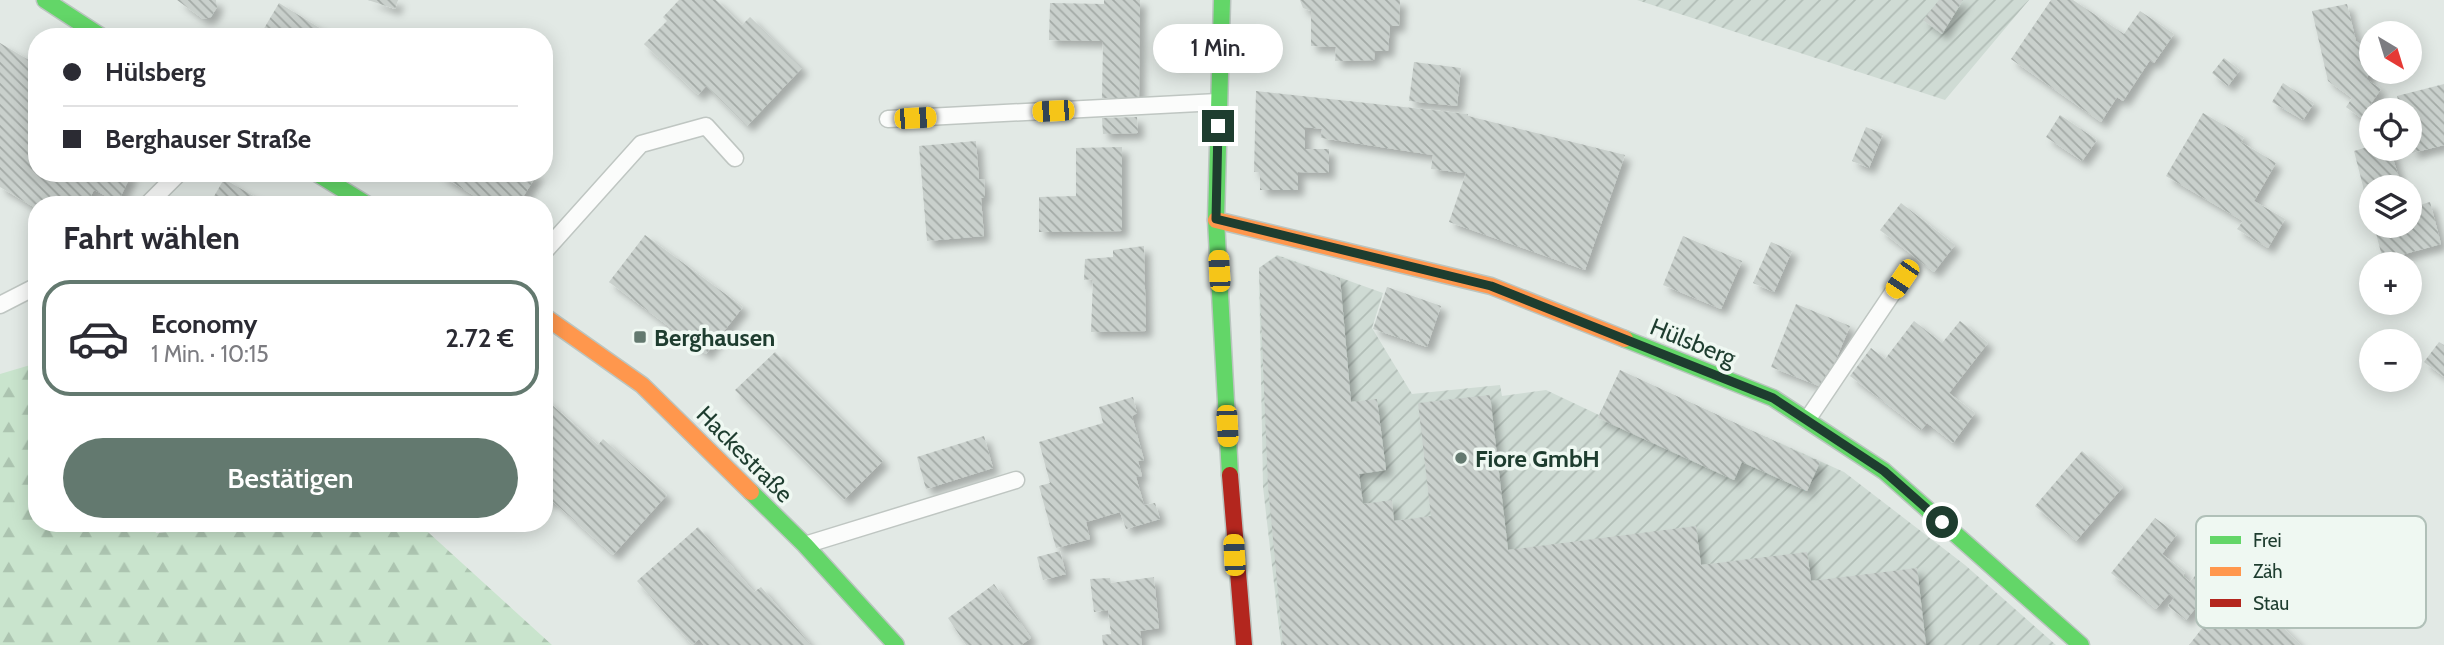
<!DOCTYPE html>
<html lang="de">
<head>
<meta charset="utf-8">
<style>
  :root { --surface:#fff; --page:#f7f7f7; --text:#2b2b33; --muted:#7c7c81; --line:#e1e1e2; --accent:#63796f }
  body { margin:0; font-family:Cabin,sans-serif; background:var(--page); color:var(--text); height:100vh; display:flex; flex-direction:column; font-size:26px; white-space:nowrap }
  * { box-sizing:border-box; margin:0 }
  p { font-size:23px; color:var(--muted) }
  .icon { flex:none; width:38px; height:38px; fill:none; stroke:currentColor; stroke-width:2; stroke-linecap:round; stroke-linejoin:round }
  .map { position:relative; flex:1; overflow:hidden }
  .drawer { position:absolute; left:28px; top:196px; width:525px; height:336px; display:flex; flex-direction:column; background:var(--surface); border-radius:28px; box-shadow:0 4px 18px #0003 }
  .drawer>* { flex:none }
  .top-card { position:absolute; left:28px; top:28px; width:525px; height:154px; border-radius:28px; box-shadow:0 4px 18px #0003; display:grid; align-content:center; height:154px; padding:0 35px; background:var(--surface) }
  .needle { width:46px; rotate:142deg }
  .buttons { position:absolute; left:2359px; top:21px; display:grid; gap:14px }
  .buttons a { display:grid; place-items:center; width:63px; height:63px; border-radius:50%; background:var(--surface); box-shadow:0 4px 18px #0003; font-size:35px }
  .end { position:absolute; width:32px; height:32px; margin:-16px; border:9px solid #1e3d2f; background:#fff; box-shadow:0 0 0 4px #fff }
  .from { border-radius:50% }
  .bubble { position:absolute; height:49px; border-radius:24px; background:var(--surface); box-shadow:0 4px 18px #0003; font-size:23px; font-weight:600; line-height:49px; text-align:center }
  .car { position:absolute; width:21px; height:42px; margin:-21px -10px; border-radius:9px; box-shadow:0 0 5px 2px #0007; background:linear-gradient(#f5c518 24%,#345 0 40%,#f5c518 0 76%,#345 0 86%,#f5c518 0) }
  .top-card b { display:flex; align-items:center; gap:24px; height:66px; font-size:26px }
  .top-card b+b { border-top:2px solid var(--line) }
  .top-card i { width:18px; height:18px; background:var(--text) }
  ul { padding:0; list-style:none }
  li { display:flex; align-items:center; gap:21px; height:116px; margin:0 14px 10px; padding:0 21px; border:4px solid transparent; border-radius:28px }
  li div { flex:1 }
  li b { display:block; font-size:26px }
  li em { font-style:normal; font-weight:600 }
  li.current { border-color:var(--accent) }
  li>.icon { width:63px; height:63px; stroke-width:1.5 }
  h2 { padding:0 35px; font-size:32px; line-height:84px }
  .button { display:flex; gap:14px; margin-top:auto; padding:14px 35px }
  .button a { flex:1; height:80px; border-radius:42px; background:var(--accent); color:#fff; font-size:28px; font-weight:600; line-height:80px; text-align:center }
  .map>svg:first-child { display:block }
</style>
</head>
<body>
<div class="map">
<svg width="2444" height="645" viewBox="0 0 2444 645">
  <defs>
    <pattern id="industrial-furrows" width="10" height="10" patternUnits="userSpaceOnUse" patternTransform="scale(1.75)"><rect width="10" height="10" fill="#cfdbd4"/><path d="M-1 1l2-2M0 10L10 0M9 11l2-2" fill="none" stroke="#b1bdb6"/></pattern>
    <pattern id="forest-firs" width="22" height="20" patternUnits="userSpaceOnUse" patternTransform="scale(1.75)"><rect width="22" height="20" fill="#c9e4cd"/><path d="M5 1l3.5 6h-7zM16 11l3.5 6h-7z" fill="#acc4b0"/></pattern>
    <pattern id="building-back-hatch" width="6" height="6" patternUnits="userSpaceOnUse" patternTransform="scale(1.75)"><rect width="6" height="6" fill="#c9d0cc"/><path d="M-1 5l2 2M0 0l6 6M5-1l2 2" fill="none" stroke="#a3aaa6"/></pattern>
    <filter id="shadow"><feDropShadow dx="6" dy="6" stdDeviation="3.5" flood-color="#0004"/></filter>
  </defs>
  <rect width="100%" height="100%" fill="#e2e9e5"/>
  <path fill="url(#industrial-furrows)" d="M1637,0H2029L1945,100Z
    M1277,255L1383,293L1372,328L1412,394L1500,385L1502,396L1546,390L1599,415L1620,371L1844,472L1965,565L2056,645H1281L1263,487L1259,268Z"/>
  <path fill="url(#forest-firs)" d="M37,363V523H152L156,533L280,523H418L552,645H0V374Z"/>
  <path fill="url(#building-back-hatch)" filter="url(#shadow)" d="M177,0H216L217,7L211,17L203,19Z
    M368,0H398L395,9Z
    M679,0H716L742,25L750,17L802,68L747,126L706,86L698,95L644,44L667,21L663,17Z
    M1104,0H1140L1139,99L1102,98L1103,41L1049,40L1050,3L1104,4Z
    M1300,0H1400L1399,26H1390L1388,51H1375L1374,60L1335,61L1336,47L1311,46V11L1303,8Z
    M1939,0H1963L1942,34L1923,20Z
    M2051,0H2073L2124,34L2140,11L2174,34L2154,63L2150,60L2123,101L2117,97L2101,122L2011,59Z
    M279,3L326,32L323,37H259Z
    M2347,4L2356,41L2371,52V71L2366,79L2381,89L2361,118L2346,107L2352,98L2328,81L2312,11Z
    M1252,31H1258L1257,54L1250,53Z
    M1175,39L1184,40L1183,62H1174Z
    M0,43L37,65V173H132L118,202L94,190L86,205H37V209L0,187Z
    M2224,58L2240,70L2228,86L2212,73Z
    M1414,62L1461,68L1457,106L1409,101Z
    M2283,83L2314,103L2303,120L2272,102Z
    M2444,84V145L2412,153L2410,110H2401L2397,96Z
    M1256,91L1468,114V116L1625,155L1585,270L1449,222L1467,170L1465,173L1431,169L1433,155L1321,138L1322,129L1305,127V149H1329V173L1298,172V190H1260V172H1254Z
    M2203,113L2244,137L2241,142L2276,163L2254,201L2285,219L2268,248L2237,229L2243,221L2166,176Z
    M2060,115L2097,140L2082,161L2046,137Z
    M1137,117L1138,133L1103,134L1102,118Z
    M1866,127L1883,134L1869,168L1852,161Z
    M976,141L979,179H984L985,198H981L984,236L927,241L919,146Z
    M2371,146V149H2390L2402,187H2371L2370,214L2354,151Z
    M1122,147V231L1039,232V197L1076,196V148Z
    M437,173H538L518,205H489Z
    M224,179L269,205H209Z
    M2410,191L2416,206L2430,202L2441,244L2383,260L2374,226H2410Z
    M1901,203L1955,245L1934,272L1880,230Z
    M645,235L743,307L706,354L609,282Z
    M1683,236L1742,261L1721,309L1663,285Z
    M1771,242L1792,251L1774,292L1753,283Z
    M1144,246L1146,331L1091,332L1093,279L1084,280L1085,259L1113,257V250Z
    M1277,256L1340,278L1351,402L1377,399L1386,470L1359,474L1363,504L1392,500L1394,521L1431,516L1418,403L1490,395L1508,550L1696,526L1701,565L1807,552L1811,581L1917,568L1926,645H1283L1268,486L1259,268Z
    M1387,287L1441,306L1427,347L1373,329Z
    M1796,304L1850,326L1824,388L1771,367Z
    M1914,321L1942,343L1960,321L1988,343L1949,393L1975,413L1953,443L1927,423L1921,430L1850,376L1871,348L1885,359Z
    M2439,342L2444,345V377L2424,362Z
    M775,352L883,461L844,500L735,390Z
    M1620,370L1820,462L1807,491L1742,462L1734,480L1598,418Z
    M1133,397L1137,413L1132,416L1144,460L1138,461L1142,476L1136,477L1144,505L1155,503L1160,519L1126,529L1120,512L1086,522L1090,539L1056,548L1039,486L1050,483L1039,442L1103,423L1099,407Z
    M544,398L598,445L603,439L667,495L613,555L550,499L544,505Z
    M984,436L993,468L926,489L917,457Z
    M2082,451L2123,487L2076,541L2035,506Z
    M2155,518L2177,534L2162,554L2185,572L2183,576L2190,582L2236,525L2251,538L2186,620L2168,606L2174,598L2169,594L2156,609L2111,573Z
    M698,527L754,592L761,587L811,645H704L699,639L692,645L637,581Z
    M1060,551L1066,574L1043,580L1037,557Z
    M1154,577L1159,628L1140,631L1142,645H1103L1102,635L1111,634L1108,610L1094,612L1090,579L1110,578L1111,583Z
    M994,584L1031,638L1021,645H966L948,618Z
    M2232,590L2255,608L2264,609L2301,645H2189Z"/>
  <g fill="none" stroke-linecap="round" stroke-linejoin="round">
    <g stroke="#bfc6c2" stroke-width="19">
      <path id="lane" d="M888,119L1218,102
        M147,205L179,173
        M544,252L641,144L706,126L735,158
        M0,305L37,286
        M1807,420L1902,279
        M808,544L1016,480"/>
    </g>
    <g stroke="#bbc5c0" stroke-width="19">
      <path id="fast" d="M45,0L102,37
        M1222,0L1216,220L1230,475
        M316,173L368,205
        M1625,339L1773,398L1884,471L2081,645
        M751,492L805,545L896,645"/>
    </g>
    <g stroke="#bbc5c0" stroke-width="19">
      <path id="slow" d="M1216,220L1491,286L1625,339
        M544,316L642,385L751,492"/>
    </g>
    <g stroke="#bbc5c0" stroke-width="19">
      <path id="jam" d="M1230,475L1244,645"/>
    </g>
    <use href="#lane" stroke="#fbfcfb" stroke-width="16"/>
    <use href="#fast" stroke="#63d668" stroke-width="16"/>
    <use href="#slow" stroke="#ff974d" stroke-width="16"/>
    <use href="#jam" stroke="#b3261e" stroke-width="16"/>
  </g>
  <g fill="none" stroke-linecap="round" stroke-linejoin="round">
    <path stroke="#1e3d2f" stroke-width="9" d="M1218,126L1216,219L1491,286L1773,398L1884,471L1942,522"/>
  </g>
  <g fill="#63796f" stroke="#eff8f2" stroke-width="2.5">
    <rect x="633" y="330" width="14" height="14" rx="3.5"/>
    <circle cx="1461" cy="458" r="7"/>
  </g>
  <g text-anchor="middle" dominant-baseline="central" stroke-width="7" stroke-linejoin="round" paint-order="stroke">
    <g font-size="24" font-weight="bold" fill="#1e3d2f" stroke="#eff8f2" text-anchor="start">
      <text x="654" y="337">Berghausen</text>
      <text x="1475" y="458">Fiore GmbH</text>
    </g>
    <g font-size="24" fill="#1e3d2f" stroke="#eff8f2">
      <text transform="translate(1693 342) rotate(22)">Hülsberg</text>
      <text transform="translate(745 454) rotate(45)">Hackestraße</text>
    </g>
  </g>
  <rect x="2196" y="516" width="230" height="112" rx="10" fill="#eff8f2" stroke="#b0c0b8" stroke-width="2"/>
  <rect x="2210" y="536" width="31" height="8" fill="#63d668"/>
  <rect x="2210" y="567" width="31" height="9" fill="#ff974d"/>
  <rect x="2210" y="599" width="31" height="8" fill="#b3261e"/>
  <g font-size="19" fill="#1e3d2f">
    <text x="2253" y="547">Frei</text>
    <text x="2253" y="578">Zäh</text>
    <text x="2253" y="610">Stau</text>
  </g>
</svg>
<div class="buttons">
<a><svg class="needle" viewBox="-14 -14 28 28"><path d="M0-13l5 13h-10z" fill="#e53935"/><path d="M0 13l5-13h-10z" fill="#7c7c81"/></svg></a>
<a><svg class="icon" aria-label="locate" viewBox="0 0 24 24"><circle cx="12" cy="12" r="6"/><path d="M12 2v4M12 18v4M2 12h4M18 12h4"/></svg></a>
<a><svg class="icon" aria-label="layers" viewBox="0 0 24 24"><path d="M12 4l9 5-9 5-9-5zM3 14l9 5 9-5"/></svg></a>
<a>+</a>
<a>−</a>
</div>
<i class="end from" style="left:1942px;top:522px"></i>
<i class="end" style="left:1218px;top:126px"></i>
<div class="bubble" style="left:1153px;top:24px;width:130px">1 Min.</div>
<i class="car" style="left:1053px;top:111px;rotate:267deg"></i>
<i class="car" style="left:915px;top:118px;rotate:87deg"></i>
<i class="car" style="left:1219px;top:271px;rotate:357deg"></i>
<i class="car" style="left:1902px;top:279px;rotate:214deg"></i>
<i class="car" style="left:1227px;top:426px;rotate:177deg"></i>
<i class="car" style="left:1234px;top:555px;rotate:357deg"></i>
<div class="top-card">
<b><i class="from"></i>Hülsberg</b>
<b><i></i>Berghauser Straße</b>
</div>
<section class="drawer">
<h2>Fahrt wählen</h2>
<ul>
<li class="current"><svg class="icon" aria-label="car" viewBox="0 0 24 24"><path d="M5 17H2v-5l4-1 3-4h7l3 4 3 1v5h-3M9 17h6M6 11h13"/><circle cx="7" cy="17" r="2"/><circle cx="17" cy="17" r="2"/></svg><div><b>Economy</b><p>1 Min. · 10:15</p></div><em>2.72 €</em></li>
</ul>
<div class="button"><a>Bestätigen</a></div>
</section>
</div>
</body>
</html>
